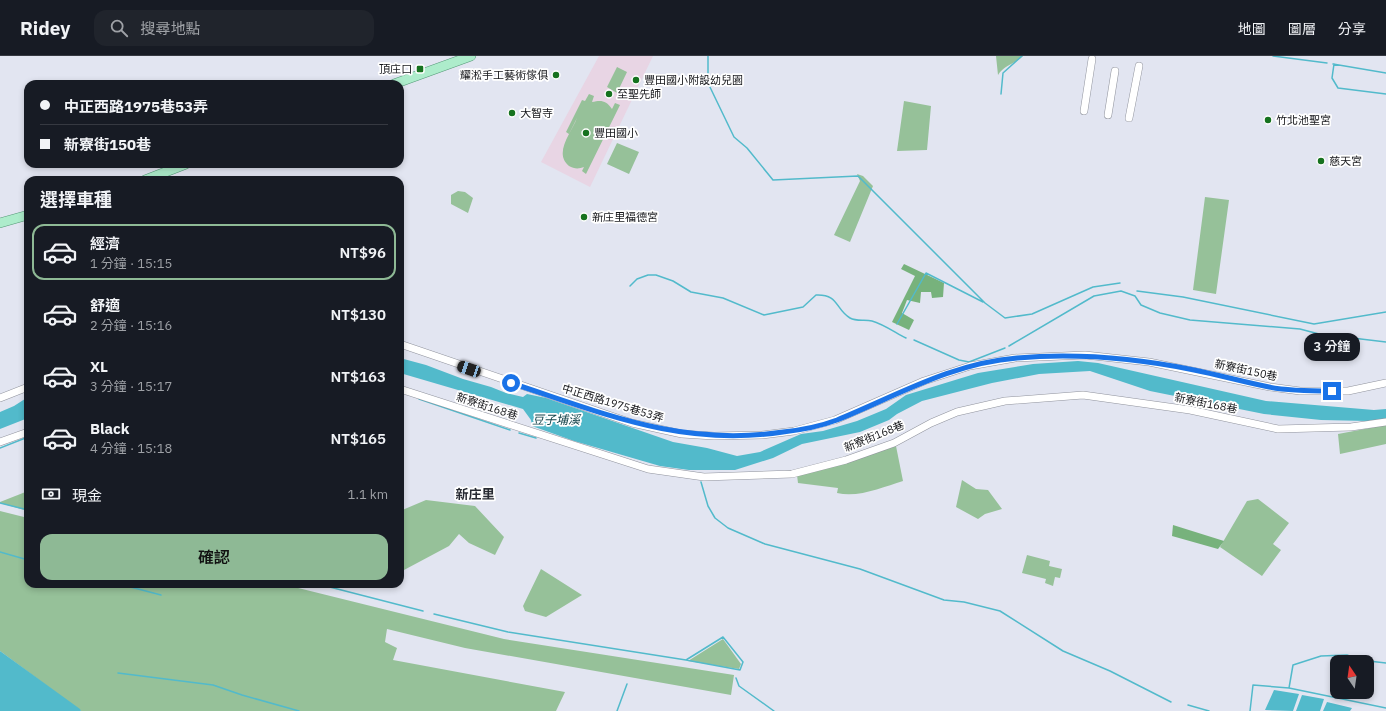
<!DOCTYPE html>
<html lang="zh-TW">
<head>
<meta charset="utf-8">
<style>
  :root { --surface:#171b24; --page:#20242c; --text:#f1f3f6; --muted:#9ea1a6; --line:#363941; --accent:#8eb995 }
  body { margin:0; font-family:"IBM Plex Sans","Noto Sans TC",sans-serif; background:var(--page); color:var(--text); height:100vh; display:flex; flex-direction:column; font-size:15px; white-space:nowrap }
  * { box-sizing:border-box; margin:0 }
  p { font-size:13px; color:var(--muted) }
  .icon { flex:none; width:22px; height:22px; fill:none; stroke:currentColor; stroke-width:2; stroke-linecap:round; stroke-linejoin:round }
  .map { position:relative; flex:1; overflow:hidden }
  .details { position:absolute; left:24px; top:120px; width:380px; height:412px; display:flex; flex-direction:column; background:var(--surface); border-radius:12px; box-shadow:0 2px 6px #0003 }
  .details>* { flex:none }
  .banner { position:absolute; left:24px; top:24px; width:380px; height:88px; border-radius:12px; box-shadow:0 2px 6px #0003; display:grid; align-content:center; height:88px; padding:0 16px; background:var(--surface) }
  .needle { width:26px; rotate:347deg }
  .fabs { position:absolute; left:1330px; top:599px; display:grid; gap:8px }
  .fabs a { display:grid; place-items:center; width:44px; height:44px; border-radius:8px; background:var(--surface); box-shadow:0 2px 6px #0003; font-size:20px }
  .end { position:absolute; width:18px; height:18px; margin:-9px; border:5px solid #1a73e8; background:#fff; box-shadow:0 0 0 2px #fff }
  .from { border-radius:50% }
  .bubble { position:absolute; height:28px; border-radius:12px; background:var(--surface); box-shadow:0 2px 6px #0003; font-size:13px; font-weight:600; line-height:28px; text-align:center }
  .car { position:absolute; width:12px; height:24px; margin:-12px -6px; border-radius:5px; box-shadow:0 0 3px 1px #0007; background:linear-gradient(#222 24%,#8ab4d8 0 40%,#222 0 76%,#8ab4d8 0 86%,#222 0) }
  .banner b { display:flex; align-items:center; gap:14px; height:38px; font-size:15px }
  .banner b+b { border-top:1px solid var(--line) }
  .banner i { width:10px; height:10px; background:var(--text) }
  ul { padding:0; list-style:none }
  li { display:flex; align-items:center; gap:12px; height:56px; margin:0 8px 6px; padding:0 8px; border:2px solid transparent; border-radius:12px }
  li div { flex:1 }
  li b { display:block; font-size:15px }
  li em { font-style:normal; font-weight:600 }
  li.on { border-color:var(--accent) }
  li>.icon { width:36px; height:36px; stroke-width:1.5 }
  h2 { padding:0 16px; font-size:18px; line-height:48px }
  .pay { display:flex; align-items:center; gap:10px; height:44px; padding:0 16px; font-size:15px }
  .pay p { margin-inline-start:auto }
  .cta { display:flex; gap:8px; margin-top:auto; padding:8px 16px }
  .cta a { flex:1; height:46px; border-radius:12px; background:var(--accent); color:#111; font-size:16px; font-weight:600; line-height:46px; text-align:center }
  header { display:flex; align-items:center; gap:24px; box-sizing:border-box; height:56px; padding:0 20px; background:var(--surface); border-bottom:1px solid var(--line) }
  header strong { font-size:19px }
  nav { display:flex; gap:22px; margin-inline-start:auto; font-size:14px }
  .search { width:280px; height:36px; background:var(--page); display:flex; align-items:center; gap:10px; box-sizing:border-box; padding:0 14px; border-radius:12px; color:var(--muted); font-size:15px }
  .map>svg:first-child { display:block }
</style>
</head>
<body>
<header>
<strong>Ridey</strong>
<div class="search"><svg class="icon" aria-label="search" viewBox="0 0 24 24"><circle cx="10" cy="10" r="6"/><path d="M15 15l6 6"/></svg>搜尋地點</div>
<nav><a>地圖</a><a>圖層</a><a>分享</a></nav>
</header>
<div class="map">
<svg width="1386" height="655" viewBox="0 0 1386 655">
  <rect width="100%" height="100%" fill="#e2e5f1"/>
  <path fill="#e8d5e4" d="M599,0H653L590,131L541,106Z"/>
  <path fill="#96c199" d="M996,0H1023C1015,8 1004,9 998,19Z
    M617,11L627,16L617,37L607,31Z
    M589,38L594,40L592,46C601,44 606,44 612,53L615,47L620,49L586,118L582,115L584,111C579,113 574,113 569,110C553,97 572,76 577,62L569,78L566,76L582,44L585,45Z
    M904,45L931,50L927,94L897,95Z
    M617,87L639,96L629,118L607,108Z
    M857,118L863,120L873,130L850,186L834,179L860,125Z
    M458,135L465,136L473,142L468,157L451,148V139Z
    M1205,141L1229,144L1216,238L1193,234Z
    M1386,369V388L1340,398L1338,378Z
    M896,390L903,425C883,431 859,442 837,437L838,432L798,427L797,419L842,408Z
    M962,424L976,433L988,434L1002,453L985,458L978,463L956,451Z
    M28,435V455L0,447V446Z
    M1258,443L1289,467L1273,488L1281,494L1262,520L1220,491L1247,445Z
    M426,444L475,450L504,481L495,499L469,487L459,478L449,490L404,514L400,506V455Z
    M0,455L28,462V528H282L504,583L734,619L731,639L465,592L387,573L385,586L397,592L393,604L565,636L556,655H81L0,595Z
    M1027,499L1050,505L1049,510L1062,513L1060,522L1055,521L1053,530L1045,527L1046,523L1022,517Z
    M541,513L582,539L546,561L525,555L523,550Z
    M723,583L741,608L739,613L688,605Z"/>
  <path fill="#77b27c" d="M904,208L944,227L943,241L932,242L931,236H921L920,247L907,244L902,257L914,264L909,274L892,266L915,220L901,213Z
    M1173,469L1224,485L1218,493L1172,480Z"/>
  <path fill="#52bacb" d="M400,302L426,309L463,323L491,331L506,337L523,341L527,338L546,342L673,386L707,392L737,400L760,396L801,378L823,375L857,365L886,353L906,339L978,317L1033,308L1078,305L1098,307L1266,345L1374,354L1386,353V363L1368,365L1321,364L1264,358L1150,335L1090,315L1039,318L992,327L922,345L897,358L889,364L860,376L802,388L773,402L735,414H689L660,410L574,385L532,370L531,364L523,353L400,317Z
    M28,341V362L0,373V356L14,350Z
    M0,595L80,653L81,655H0Z
    M1274,634L1299,638L1293,655L1265,654Z
    M1302,639L1324,643L1320,655H1296Z
    M1327,646L1352,652L1350,655H1323Z"/>
  <g fill="none" stroke-linecap="round" stroke-linejoin="round">
    <path stroke="#52bacb" stroke-width="1.5" d="M708,0V27L734,81L747,92L773,124L858,120L985,247L1005,262L1032,258L1093,231L1120,227
      M1273,0L1327,7
      M1333,8L1386,17
      M1334,8L1332,22L1338,32L1386,38
      M1001,38L1003,17L1022,0
      M630,230L637,223L648,219H656L673,225L691,236L723,242L764,259L803,251L816,239C839,238 835,253 850,262C857,266 865,263 872,265C883,268 896,277 906,282
      M1137,235L1183,241L1314,268L1386,256
      M897,268L926,217L983,246
      M914,284L959,304L969,306L1005,292
      M1009,290L1094,240L1121,235L1135,240L1141,249L1160,257L1190,264L1300,273L1319,278L1386,286
      M419,343L510,374
      M519,377L536,382
      M0,392L28,381
      M701,426L708,450L715,462L728,472L765,488L860,513L944,544L964,546L1000,555L1063,595L1110,615L1171,646
      M0,447L28,454
      M0,496L28,504
      M119,528L161,539
      M318,528L423,555
      M434,558L508,576L686,604L740,614L743,606L723,581L686,604
      M118,617L213,629L242,639L299,655
      M736,622L739,630L774,655
      M1289,632L1386,652
      M1188,649L1209,655
      M617,655L627,628
      M1250,655L1253,629L1289,632L1293,609L1321,600L1347,599L1360,604L1386,607"/>
    <g stroke="#90939d" stroke-width="8">
      <path id="minor" d="M1084,55L1092,3
        M1108,59L1115,15
        M1129,62L1139,10
        M400,288L632,367L682,378L714,380L762,379L794,375L835,364L924,325L970,310L1015,302L1085,299L1149,306L1270,331L1300,335H1348L1386,327
        M400,333L648,413L704,421L792,418L846,404L894,387L931,367L957,356L1005,345L1083,339L1190,354L1278,373L1351,371L1386,366
        M0,342L28,331
        M0,386L28,376"/>
    </g>
    <g stroke="#549977" stroke-width="10">
      <path id="major" d="M394,28L471,0
        M145,124L186,108
        M0,167L28,159"/>
    </g>
    <use href="#minor" stroke="#fff" stroke-width="7"/>
    <use href="#major" stroke="#adeccb" stroke-width="9"/>
  </g>
  <g fill="none" stroke-linecap="round" stroke-linejoin="round">
    <path stroke="#1a73e8" stroke-width="5" d="M511,327C606,358 681,391 783,376C801,374 821,370 837,364C896,340 952,307 1017,302C1076,297 1135,302 1194,314C1219,319 1244,326 1269,331C1289,335 1311,335 1332,335"/>
  </g>
  <g fill="#16721f" stroke="#fff" stroke-width="1.5">
    <rect x="416" y="9" width="8" height="8" rx="2"/>
    <circle cx="556" cy="19" r="4"/>
    <circle cx="636" cy="24" r="4"/>
    <circle cx="609" cy="38" r="4"/>
    <circle cx="512" cy="57" r="4"/>
    <circle cx="1268" cy="64" r="4"/>
    <circle cx="586" cy="77" r="4"/>
    <circle cx="1321" cy="105" r="4"/>
    <circle cx="584" cy="161" r="4"/>
  </g>
  <g text-anchor="middle" dominant-baseline="central" stroke-width="3.5" stroke-linejoin="round" paint-order="stroke">
    <g font-size="11" fill="#15161a" stroke="#fff" text-anchor="start">
      <text x="412" y="13" text-anchor="end">頂庄口</text>
      <text x="548" y="19" text-anchor="end">耀淞手工藝術傢俱</text>
      <text x="644" y="24">豐田國小附設幼兒園</text>
      <text x="617" y="38">至聖先師</text>
      <text x="520" y="57">大智寺</text>
      <text x="1276" y="64">竹北池聖宮</text>
      <text x="594" y="77">豐田國小</text>
      <text x="1329" y="105">慈天宮</text>
      <text x="592" y="161">新庄里福德宮</text>
    </g>
    <g font-size="11" fill="#15161a" stroke="#fff">
      <text transform="translate(1246 314) rotate(12)">新寮街150巷</text>
      <text transform="translate(613 347) rotate(17)">中正西路1975巷53弄</text>
      <text transform="translate(1206 347) rotate(11)">新寮街168巷</text>
      <text transform="translate(487 350) rotate(18)">新寮街168巷</text>
      <text transform="translate(874 380) rotate(-22)">新寮街168巷</text>
    </g>
    <g font-size="12" font-style="italic" fill="#14444b" stroke="#fff">
      <text x="556" y="363">豆子埔溪</text>
    </g>
    <g font-size="13" font-weight="bold" fill="#272a32" stroke="#fff">
      <text x="475" y="438">新庄里</text>
    </g>
  </g>
</svg>
<div class="fabs">
<a><svg class="needle" viewBox="-14 -14 28 28"><path d="M0-13l5 13h-10z" fill="#e53935"/><path d="M0 13l5-13h-10z" fill="#9ea1a6"/></svg></a>
</div>
<i class="end from" style="left:511px;top:327px"></i>
<i class="end" style="left:1332px;top:335px"></i>
<div class="bubble" style="left:1304px;top:277px;width:56px">3 分鐘</div>
<i class="car" style="left:469px;top:313px;rotate:289deg"></i>
<div class="banner">
<b><i class="from"></i>中正西路1975巷53弄</b>
<b><i></i>新寮街150巷</b>
</div>
<section class="details">
<h2>選擇車種</h2>
<ul>
<li class="on"><svg class="icon" aria-label="car" viewBox="0 0 24 24"><path d="M5 17H2v-5l4-1 3-4h7l3 4 3 1v5h-3M9 17h6M6 11h13"/><circle cx="7" cy="17" r="2"/><circle cx="17" cy="17" r="2"/></svg><div><b>經濟</b><p>1 分鐘 · 15:15</p></div><em>NT$96</em></li>
<li><svg class="icon" aria-label="car" viewBox="0 0 24 24"><path d="M5 17H2v-5l4-1 3-4h7l3 4 3 1v5h-3M9 17h6M6 11h13"/><circle cx="7" cy="17" r="2"/><circle cx="17" cy="17" r="2"/></svg><div><b>舒適</b><p>2 分鐘 · 15:16</p></div><em>NT$130</em></li>
<li><svg class="icon" aria-label="car" viewBox="0 0 24 24"><path d="M5 17H2v-5l4-1 3-4h7l3 4 3 1v5h-3M9 17h6M6 11h13"/><circle cx="7" cy="17" r="2"/><circle cx="17" cy="17" r="2"/></svg><div><b>XL</b><p>3 分鐘 · 15:17</p></div><em>NT$163</em></li>
<li><svg class="icon" aria-label="car" viewBox="0 0 24 24"><path d="M5 17H2v-5l4-1 3-4h7l3 4 3 1v5h-3M9 17h6M6 11h13"/><circle cx="7" cy="17" r="2"/><circle cx="17" cy="17" r="2"/></svg><div><b>Black</b><p>4 分鐘 · 15:18</p></div><em>NT$165</em></li>
</ul>
<div class="pay"><svg class="icon" aria-label="cash" viewBox="0 0 24 24"><path d="M3 7h18v10H3z"/><circle cx="12" cy="12" r="2"/></svg>現金<p>1.1 km</p></div>
<div class="cta"><a>確認</a></div>
</section>
</div>
</body>
</html>
